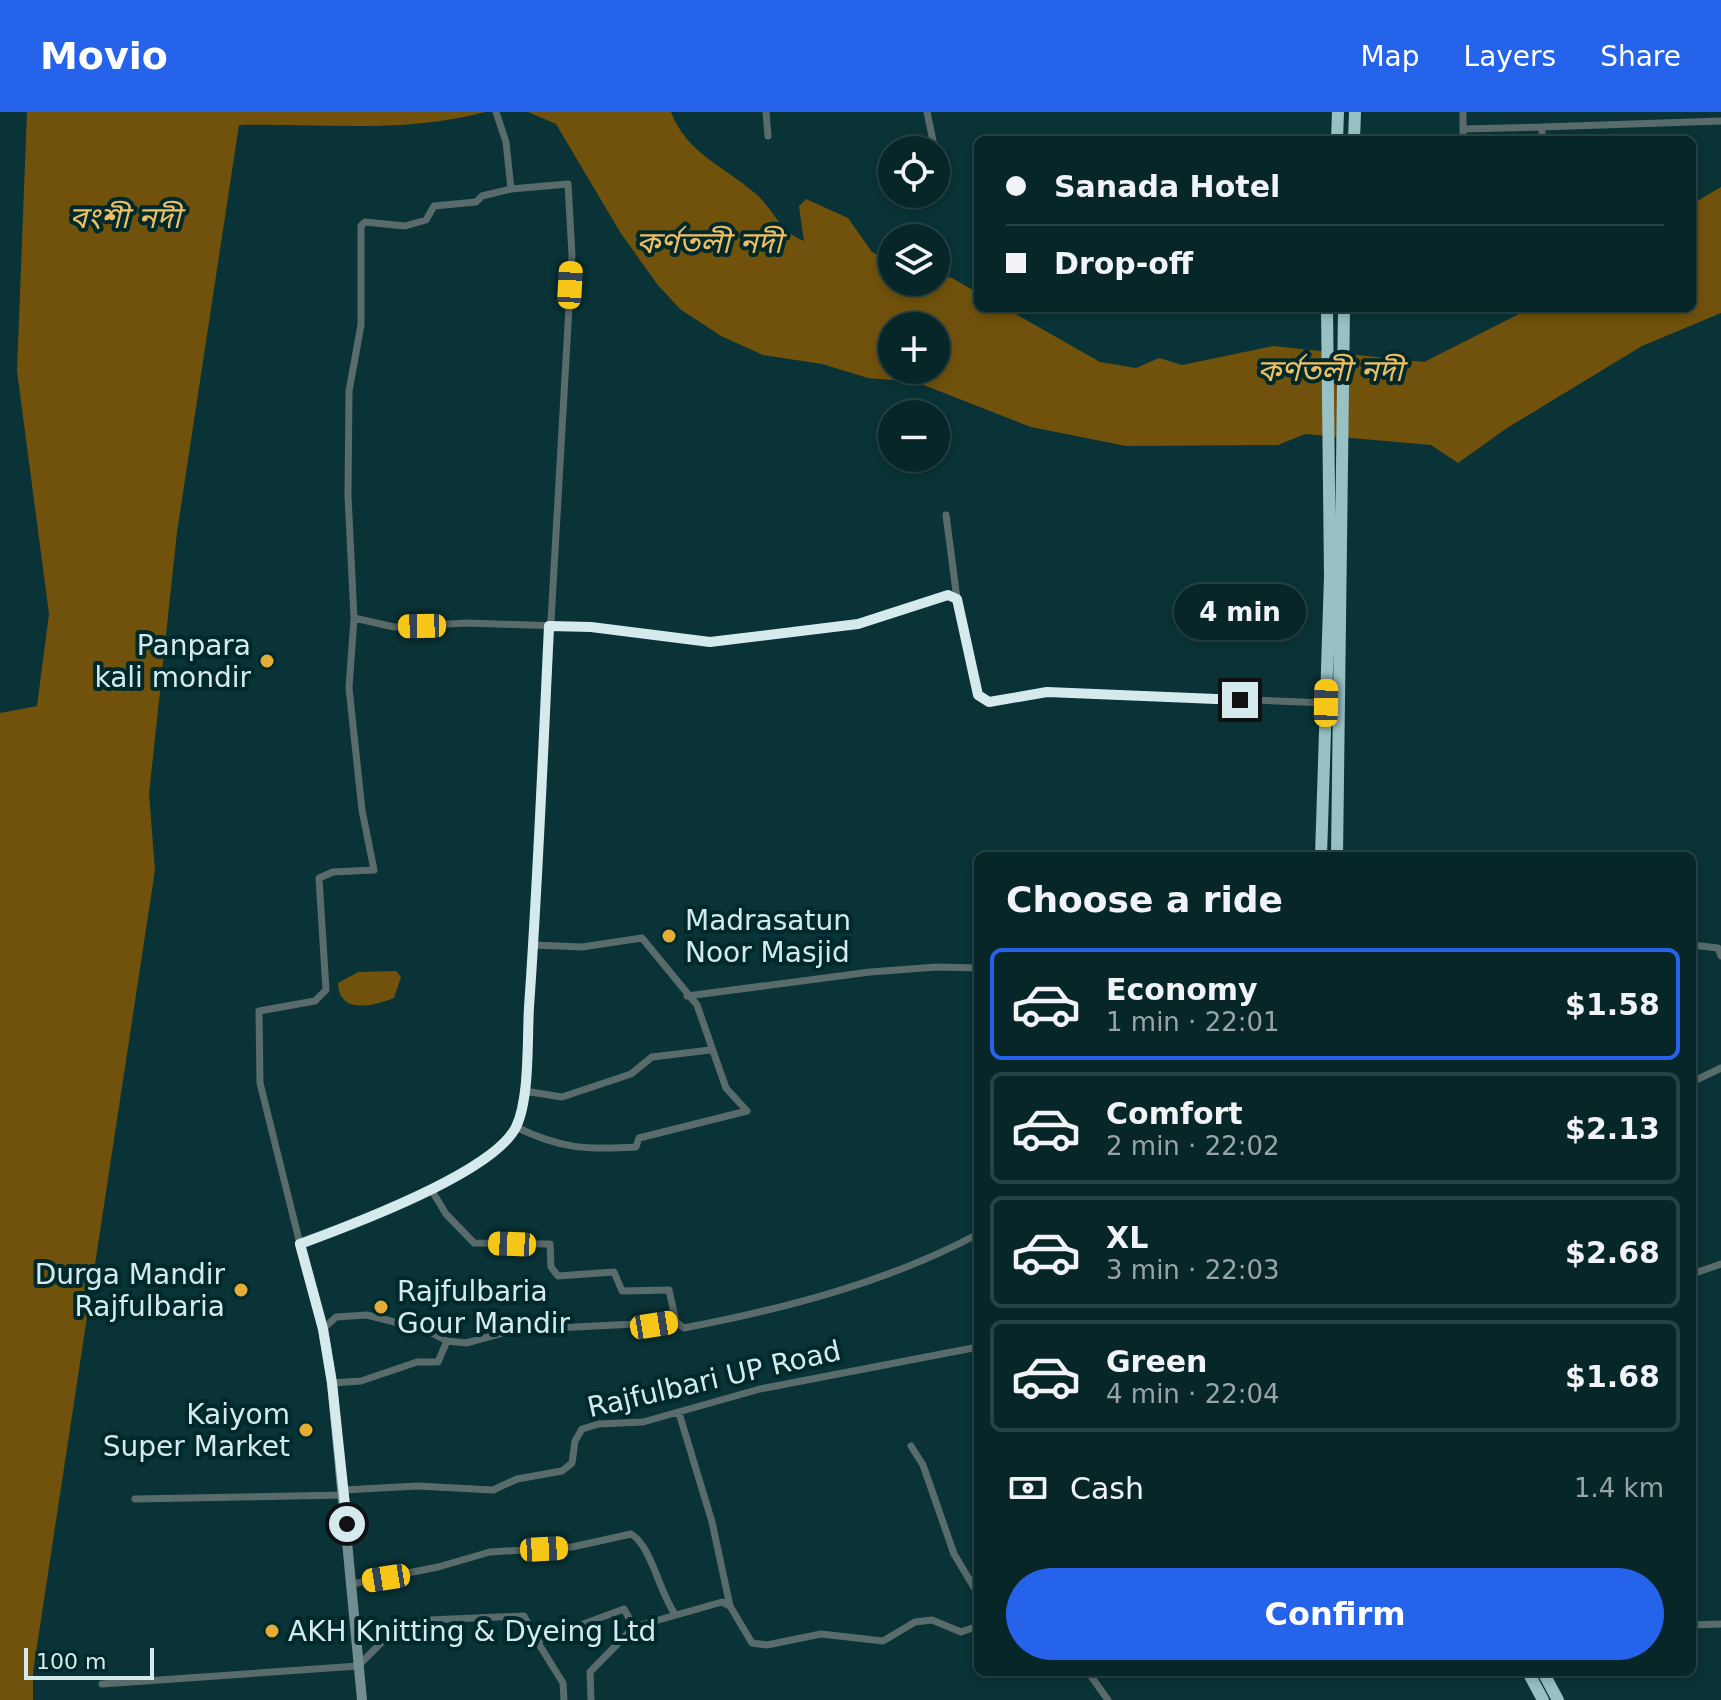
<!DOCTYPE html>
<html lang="en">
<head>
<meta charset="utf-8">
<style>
  :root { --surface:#072628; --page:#102e30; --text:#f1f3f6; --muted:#98a5a8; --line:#284345; --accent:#2563eb }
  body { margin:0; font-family:"DejaVu Sans","Noto Sans Bengali",sans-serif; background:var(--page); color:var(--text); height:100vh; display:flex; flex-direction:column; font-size:30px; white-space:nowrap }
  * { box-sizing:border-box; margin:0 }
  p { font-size:26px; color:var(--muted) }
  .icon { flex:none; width:44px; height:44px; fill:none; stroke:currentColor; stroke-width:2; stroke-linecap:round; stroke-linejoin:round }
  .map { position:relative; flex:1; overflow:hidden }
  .panel { position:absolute; left:974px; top:740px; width:722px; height:824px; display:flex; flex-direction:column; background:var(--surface); border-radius:12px; box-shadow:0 4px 12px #0003,0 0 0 2px var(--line) }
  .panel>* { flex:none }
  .guide { position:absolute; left:974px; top:24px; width:722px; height:176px; border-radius:12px; box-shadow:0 4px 12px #0003,0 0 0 2px var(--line); display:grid; align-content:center; height:176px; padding:0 32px; background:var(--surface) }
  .buttons { position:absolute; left:878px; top:24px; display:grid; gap:16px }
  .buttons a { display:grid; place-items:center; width:72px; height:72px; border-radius:50%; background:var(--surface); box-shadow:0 4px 12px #0003,0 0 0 2px var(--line); font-size:40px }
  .scale { position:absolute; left:24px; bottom:20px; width:130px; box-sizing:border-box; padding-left:8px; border:4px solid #d5eaec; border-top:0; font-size:22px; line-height:28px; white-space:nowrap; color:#d5eaec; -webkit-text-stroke:6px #00292c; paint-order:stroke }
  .end { position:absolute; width:36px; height:36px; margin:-18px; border:10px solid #d5eaec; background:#111; box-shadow:0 0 0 4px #111 }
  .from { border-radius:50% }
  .bubble { position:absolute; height:56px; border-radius:28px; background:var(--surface); box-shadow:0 4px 12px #0003,0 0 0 2px var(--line); font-size:26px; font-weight:700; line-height:56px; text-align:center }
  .car { position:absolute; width:24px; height:48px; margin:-24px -12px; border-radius:10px; box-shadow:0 0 6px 2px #0007; background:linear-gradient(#f5c518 24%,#345 0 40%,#f5c518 0 76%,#345 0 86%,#f5c518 0) }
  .guide b { display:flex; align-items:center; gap:28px; height:76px; font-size:30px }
  .guide b+b { border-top:2px solid var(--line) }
  .guide i { width:20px; height:20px; background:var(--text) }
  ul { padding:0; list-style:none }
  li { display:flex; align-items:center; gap:24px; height:112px; margin:0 16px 12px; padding:0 16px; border:4px solid var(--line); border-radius:12px }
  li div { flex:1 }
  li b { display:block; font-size:30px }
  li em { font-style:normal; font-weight:700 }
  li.selected { border-color:var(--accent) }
  li>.icon { width:72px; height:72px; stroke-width:1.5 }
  h2 { padding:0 32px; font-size:36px; line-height:96px }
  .pay { display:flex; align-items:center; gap:20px; height:88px; padding:0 32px; font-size:30px }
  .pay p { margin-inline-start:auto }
  .primary-button { display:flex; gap:16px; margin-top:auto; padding:16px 32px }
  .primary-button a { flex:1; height:92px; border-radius:48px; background:var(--accent); color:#fff; font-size:32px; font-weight:700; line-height:92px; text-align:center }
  header { display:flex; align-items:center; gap:48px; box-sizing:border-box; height:112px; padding:0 40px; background:var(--accent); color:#fff }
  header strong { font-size:38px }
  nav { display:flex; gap:44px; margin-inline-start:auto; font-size:28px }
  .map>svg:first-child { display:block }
</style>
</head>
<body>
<header>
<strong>Movio</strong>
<nav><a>Map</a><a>Layers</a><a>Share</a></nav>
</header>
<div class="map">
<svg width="1721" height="1588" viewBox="0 0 1721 1588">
  <rect width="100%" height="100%" fill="#093336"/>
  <path fill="#71520c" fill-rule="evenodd" d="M27,0H485C404,22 322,11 239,13L177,420L149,682L155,758L33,1560V1588H0V601L37,594L49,502L17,259Z
    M528,0H671C687,42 724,54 756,82C774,98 779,119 804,129L799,94L806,87L848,106L872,140L892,150V170H936V162L952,166L978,181V196H1005L1100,250L1136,256L1159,246L1182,253L1273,234L1424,250L1531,196H1692V92L1721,75V201L1642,234L1507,316L1458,351L1431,333L1305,322L1278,333L1126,334L1031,315L916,270L868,266L822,252L763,243L721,224L680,197L657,172L620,120L556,12ZM892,214H936V258H892Z
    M396,859L401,865L394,886C373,894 339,903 338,871L358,860Z"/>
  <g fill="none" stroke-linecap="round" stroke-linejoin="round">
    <path stroke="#5a6b6c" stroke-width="7" d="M496,0L506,30L511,77L482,84L476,90L434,94L426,108L405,114L365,110L361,114V213L349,279L348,384L354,506L349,576L362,698L374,758L333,760L319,766L326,878L315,889L259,899L260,971L300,1132C349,1114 493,1061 516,1015C521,1005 521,990 524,979L572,143L568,72L511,77
      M766,0L768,24
      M927,0L935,38
      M1463,0V28
      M1463,17L1542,15
      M1542,28V15L1721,9
      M936,42L941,64
      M946,403L957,487
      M354,506L394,515L467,511L591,515L710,530L858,512L948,483L957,487L978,583L989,590L1047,580L1326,591
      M533,833L582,835L642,826L697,893L726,976L747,999
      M1692,833L1718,836L1721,844
      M687,884L870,860L937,855L978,856
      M1692,970L1721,956
      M524,979L562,985L631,962L652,945L710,938
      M516,1015C561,1037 587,1038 636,1035L639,1026L747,999
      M432,1079L446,1102L474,1131L550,1132L551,1155L558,1164L614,1160L622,1179L669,1178L676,1210L684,1216C784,1197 888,1170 978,1122
      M1692,1162L1721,1152
      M323,1217L336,1205L367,1203L426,1218L447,1229L466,1231L514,1218L676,1210
      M332,1271L361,1269L417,1250H438L447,1229
      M679,1301L712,1410L730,1494
      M911,1334L923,1353L954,1442L978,1482
      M344,1378L417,1374L493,1378L517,1367L562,1359L572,1351L575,1329L582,1317L599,1312L643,1310L760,1277L978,1235
      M135,1387L345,1383
      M352,1472L438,1455L490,1440L572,1435L631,1422C651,1433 660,1482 675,1502
      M1692,1513L1721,1512
      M1088,1560L1108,1588
      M102,1572L358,1554L395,1517L429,1508L524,1504L537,1529
      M564,1588L563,1571L537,1529L624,1497L634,1515
      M591,1588L590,1560L634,1515L722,1490L730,1494L752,1531L767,1533L821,1522L883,1529L915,1510L932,1508L961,1520L978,1514"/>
    <path stroke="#738e90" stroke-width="10" d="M300,1132L323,1217L332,1271L362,1588"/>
    <path stroke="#98c1c4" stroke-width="12" d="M1337,28L1338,0
      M1354,28L1355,0
      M1321,744L1330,464L1327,196
      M1337,744L1344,196
      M1528,1560L1543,1588
      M1543,1560L1558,1588"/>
  </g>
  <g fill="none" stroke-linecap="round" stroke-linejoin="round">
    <path stroke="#d5eaec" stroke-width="10" d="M347,1412L332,1271L323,1217L300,1132C349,1114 493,1061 516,1015C530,986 527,928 529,895C538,768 543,641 549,514L591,515L710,530L858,512L948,483L957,487L978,583L989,590L1047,580L1240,588"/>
  </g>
  <g fill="#e5ad36" stroke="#00292c" stroke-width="3">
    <circle cx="267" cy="549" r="8"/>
    <circle cx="669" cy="824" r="8"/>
    <circle cx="241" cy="1178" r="8"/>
    <circle cx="381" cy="1195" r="8"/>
    <circle cx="306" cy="1318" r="8"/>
    <circle cx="272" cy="1519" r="8"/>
  </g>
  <g text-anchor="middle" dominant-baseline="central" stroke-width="8" stroke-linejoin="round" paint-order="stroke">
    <g font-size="28" fill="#d5eaec" stroke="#00292c" text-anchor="end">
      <text x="251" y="533">Panpara<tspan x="251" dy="32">kali mondir</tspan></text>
      <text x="685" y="808" text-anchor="start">Madrasatun<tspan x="685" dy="32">Noor Masjid</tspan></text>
      <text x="225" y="1162">Durga Mandir<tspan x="225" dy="32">Rajfulbaria</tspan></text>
      <text x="397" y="1179" text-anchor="start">Rajfulbaria<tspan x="397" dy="32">Gour Mandir</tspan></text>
      <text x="290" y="1302">Kaiyom<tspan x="290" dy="32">Super Market</tspan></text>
      <text x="288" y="1519" text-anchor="start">AKH Knitting &amp; Dyeing Ltd</text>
    </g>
    <g font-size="28" fill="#d5eaec" stroke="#00292c">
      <text transform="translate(714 1267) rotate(-13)">Rajfulbari UP Road</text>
    </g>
    <g font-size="30" font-style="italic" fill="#eebe65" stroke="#00292c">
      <text x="125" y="105">বংশী নদী</text>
      <text x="709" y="130">কর্ণতলী নদী</text>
      <text x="1330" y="258">কর্ণতলী নদী</text>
    </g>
  </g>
</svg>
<div class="buttons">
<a><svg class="icon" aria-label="locate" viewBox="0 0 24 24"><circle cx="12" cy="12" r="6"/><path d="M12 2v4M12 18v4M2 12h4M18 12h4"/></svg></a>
<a><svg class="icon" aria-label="layers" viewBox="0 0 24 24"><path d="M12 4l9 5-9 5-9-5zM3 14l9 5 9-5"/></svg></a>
<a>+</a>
<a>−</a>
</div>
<div class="scale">100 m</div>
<i class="end from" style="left:347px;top:1412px"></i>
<i class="end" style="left:1240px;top:588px"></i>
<div class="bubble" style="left:1174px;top:472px;width:132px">4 min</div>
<i class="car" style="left:570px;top:173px;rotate:3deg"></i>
<i class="car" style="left:422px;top:514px;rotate:269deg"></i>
<i class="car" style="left:1326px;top:591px;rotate:1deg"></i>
<i class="car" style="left:512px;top:1132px;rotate:272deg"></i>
<i class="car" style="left:654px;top:1213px;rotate:81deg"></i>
<i class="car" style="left:544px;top:1437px;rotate:87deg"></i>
<i class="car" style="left:386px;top:1466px;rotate:261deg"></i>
<div class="guide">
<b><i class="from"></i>Sanada Hotel</b>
<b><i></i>Drop-off</b>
</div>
<section class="panel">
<h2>Choose a ride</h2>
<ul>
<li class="selected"><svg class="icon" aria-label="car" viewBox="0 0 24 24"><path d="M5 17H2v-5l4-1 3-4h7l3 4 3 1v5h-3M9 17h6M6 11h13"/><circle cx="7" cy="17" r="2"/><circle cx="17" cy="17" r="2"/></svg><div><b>Economy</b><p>1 min · 22:01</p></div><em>$1.58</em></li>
<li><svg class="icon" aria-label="car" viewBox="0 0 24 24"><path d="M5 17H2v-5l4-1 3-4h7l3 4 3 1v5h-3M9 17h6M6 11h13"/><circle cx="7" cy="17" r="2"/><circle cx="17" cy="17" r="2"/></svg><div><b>Comfort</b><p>2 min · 22:02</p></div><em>$2.13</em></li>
<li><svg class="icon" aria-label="car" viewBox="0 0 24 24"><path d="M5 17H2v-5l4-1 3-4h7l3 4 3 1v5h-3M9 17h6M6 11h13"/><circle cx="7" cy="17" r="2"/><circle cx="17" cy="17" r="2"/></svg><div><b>XL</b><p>3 min · 22:03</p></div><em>$2.68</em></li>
<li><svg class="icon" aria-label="car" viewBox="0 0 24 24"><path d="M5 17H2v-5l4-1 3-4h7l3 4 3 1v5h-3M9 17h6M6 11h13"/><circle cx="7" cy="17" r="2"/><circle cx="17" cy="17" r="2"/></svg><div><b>Green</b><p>4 min · 22:04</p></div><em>$1.68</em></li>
</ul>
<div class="pay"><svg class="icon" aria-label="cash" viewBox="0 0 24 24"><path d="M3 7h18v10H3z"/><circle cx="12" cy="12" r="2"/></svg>Cash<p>1.4 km</p></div>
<div class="primary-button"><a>Confirm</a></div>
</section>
</div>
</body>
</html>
